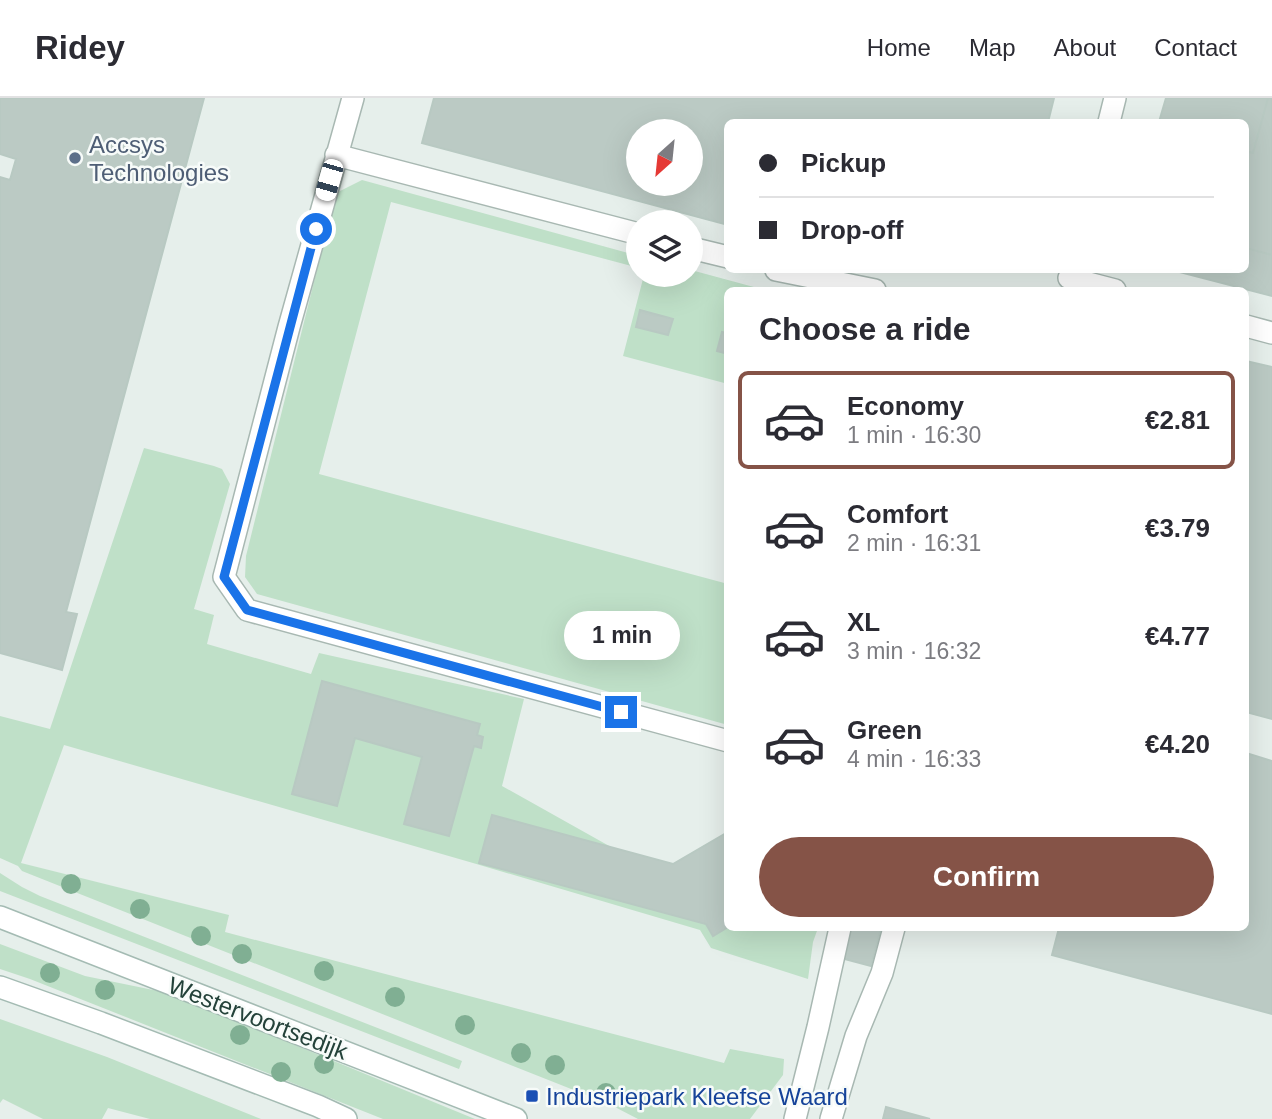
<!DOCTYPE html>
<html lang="en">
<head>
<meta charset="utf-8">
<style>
  :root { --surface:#fff; --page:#f2f2f3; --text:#2b2b33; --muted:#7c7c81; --line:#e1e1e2; --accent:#855347 }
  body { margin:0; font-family:Arial,sans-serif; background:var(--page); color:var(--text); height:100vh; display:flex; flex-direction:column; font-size:26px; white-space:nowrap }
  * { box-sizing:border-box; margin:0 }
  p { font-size:23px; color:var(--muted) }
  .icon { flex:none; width:38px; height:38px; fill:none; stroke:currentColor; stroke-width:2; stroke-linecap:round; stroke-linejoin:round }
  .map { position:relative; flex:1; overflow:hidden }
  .drawer { position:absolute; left:724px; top:189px; width:525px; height:644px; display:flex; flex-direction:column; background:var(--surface); border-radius:10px; box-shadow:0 7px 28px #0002 }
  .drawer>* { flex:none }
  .guide { position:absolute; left:724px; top:21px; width:525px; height:154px; border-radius:10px; box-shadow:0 7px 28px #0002; display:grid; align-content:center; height:154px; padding:0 35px; background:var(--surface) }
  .needle { width:46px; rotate:207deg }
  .buttons { position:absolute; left:626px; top:21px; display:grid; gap:14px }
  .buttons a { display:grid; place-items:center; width:77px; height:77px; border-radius:50%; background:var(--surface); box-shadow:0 7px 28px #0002; font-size:35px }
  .end { position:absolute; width:32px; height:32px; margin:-16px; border:9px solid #1a73e8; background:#fff; box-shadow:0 0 0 4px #fff }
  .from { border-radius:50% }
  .bubble { position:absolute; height:49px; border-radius:24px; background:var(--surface); box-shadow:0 7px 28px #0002; font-size:23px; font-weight:700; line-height:49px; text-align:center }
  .car { position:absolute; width:21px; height:42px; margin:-21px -10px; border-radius:9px; box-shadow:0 0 5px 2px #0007; background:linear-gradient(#fff 24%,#345 0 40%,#fff 0 76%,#345 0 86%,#fff 0) }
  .guide b { display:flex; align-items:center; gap:24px; height:66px; font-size:26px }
  .guide b+b { border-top:2px solid var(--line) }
  .guide i { width:18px; height:18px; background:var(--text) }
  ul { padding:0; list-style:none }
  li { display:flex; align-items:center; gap:21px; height:98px; margin:0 14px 10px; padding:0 21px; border:4px solid transparent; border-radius:10px }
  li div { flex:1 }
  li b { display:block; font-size:26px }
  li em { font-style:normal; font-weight:700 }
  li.current { border-color:var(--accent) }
  li>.icon { width:63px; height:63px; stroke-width:1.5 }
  h2 { padding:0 35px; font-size:32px; line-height:84px }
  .cta { display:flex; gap:14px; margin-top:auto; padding:14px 35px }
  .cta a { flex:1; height:80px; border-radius:42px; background:var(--accent); color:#fff; font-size:28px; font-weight:700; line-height:80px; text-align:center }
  header { display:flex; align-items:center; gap:42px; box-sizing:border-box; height:98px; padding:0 35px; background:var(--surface); border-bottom:2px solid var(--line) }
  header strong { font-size:33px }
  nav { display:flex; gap:38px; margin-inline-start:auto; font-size:24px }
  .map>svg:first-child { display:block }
</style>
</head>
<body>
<header>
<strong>Ridey</strong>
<nav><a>Home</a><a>Map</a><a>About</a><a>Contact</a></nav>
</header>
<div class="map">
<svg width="1272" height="1021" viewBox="0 0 1272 1021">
  <rect width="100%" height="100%" fill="#e6efeb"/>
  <path fill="#bfe0c8" d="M362,82L639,158V170L391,104L319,376L728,486V627L257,496L245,479L246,458L336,95Z
    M691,172L765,192H728V286L623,258L644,177H691Z
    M144,350L214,368L222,371L230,386L194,511L214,517L207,546L311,576L319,555L524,601L502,688L611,749L673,766L728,734V830H818L813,844L808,881L711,850L700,832L473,765L64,647L21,765L229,817L225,834L724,965L730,951L784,961L783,977L750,1021H638L609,1006L22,773L18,768L0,760V618L50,631Z
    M0,775L22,789L40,798L462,963L459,971L0,793Z
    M0,846L85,878L168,895L475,1021H383L30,881L0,871Z
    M0,921L107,959L261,1021H150L108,1010L102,1021H43L3,1001L0,1005Z"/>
  <path fill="#bbcac4" stroke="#b8c9c2" stroke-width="2" fill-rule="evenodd" d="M0,0H204L66,514L77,516L62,572L0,555V79L10,82L16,61L0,56Z
    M434,0H1054L1048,24H728V127L422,45ZM639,33H691V86H639Z
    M1166,0H1268L1253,55L1246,53V24H1159Z
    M1268,0H1272V157L1246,150V53L1253,55Z
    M1246,150L1272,157V198L1172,172H1246Z
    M640,212L673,221L668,237L636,229Z
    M722,234L728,235V256L717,253Z
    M1246,263L1272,269V621L1246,614Z
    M322,583L480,626L477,637L483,639L481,650L474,648L449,738L404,726L422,659L355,640L337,708L292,696Z
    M1246,655L1272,663V916L1052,857L1059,830H1246Z
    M492,717L673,766L728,734V829L713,838L706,826L479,765Z
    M849,830H881L871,868L841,860Z
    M886,1009L930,1021H883Z"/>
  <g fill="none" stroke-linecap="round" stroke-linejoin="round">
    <g stroke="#a8b8b2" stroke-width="24">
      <path id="street" d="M353,0L289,229L224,479L247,512L728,643
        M1109,24L1115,0
        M336,57L639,136
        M691,150L728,159
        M776,172L875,192
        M1069,180L1115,192
        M1246,228L1272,235
        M795,1021L818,929L840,830
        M831,1021L856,938L882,875L894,830"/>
    </g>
    <g stroke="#a4bbb3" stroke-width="24">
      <path id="secondary" d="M0,819L516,1021
        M0,889L101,925L318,1008L346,1021"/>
    </g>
    <use href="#street" stroke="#fff" stroke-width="21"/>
    <use href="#secondary" stroke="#fff" stroke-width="21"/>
  </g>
  <g fill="#80af93">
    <circle cx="71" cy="786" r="10"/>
    <circle cx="140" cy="811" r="10"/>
    <circle cx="201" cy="838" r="10"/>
    <circle cx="242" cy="856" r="10"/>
    <circle cx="324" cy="873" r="10"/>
    <circle cx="50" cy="875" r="10"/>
    <circle cx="105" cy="892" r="10"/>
    <circle cx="395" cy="899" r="10"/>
    <circle cx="465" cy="927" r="10"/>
    <circle cx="240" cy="937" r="10"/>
    <circle cx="521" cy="955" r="10"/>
    <circle cx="324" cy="966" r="10"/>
    <circle cx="555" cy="967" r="10"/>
    <circle cx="281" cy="974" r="10"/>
    <circle cx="606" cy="995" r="10"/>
  </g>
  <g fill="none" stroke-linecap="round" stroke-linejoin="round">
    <path stroke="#1a73e8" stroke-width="9" d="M316,131L224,479L247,512L621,614"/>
  </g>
  <circle fill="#5c6f8a" stroke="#f7fbf9" stroke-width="2.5" cx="75" cy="60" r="7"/>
  <rect fill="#1a4fb4" stroke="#f7fbf9" stroke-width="2.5" x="525" y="991" width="14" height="14" rx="3.5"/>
  <g text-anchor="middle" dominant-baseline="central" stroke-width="5" stroke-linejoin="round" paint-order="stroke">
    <g font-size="24" fill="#4e5e75" stroke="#f7fbf9" text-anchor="start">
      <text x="89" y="46">Accsys<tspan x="89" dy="28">Technologies</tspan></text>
    </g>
    <g font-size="24" fill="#24423a" stroke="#f7fbf9">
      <text transform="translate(258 920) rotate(21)">Westervoortsedijk</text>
    </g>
    <g font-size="24" fill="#164399" stroke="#f7fbf9" text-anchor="start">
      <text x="546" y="998">Industriepark Kleefse Waard</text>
    </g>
  </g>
</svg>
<div class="buttons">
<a><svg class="needle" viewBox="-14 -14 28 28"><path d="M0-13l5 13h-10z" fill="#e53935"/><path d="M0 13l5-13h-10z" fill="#7c7c81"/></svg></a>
<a><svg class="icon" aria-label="layers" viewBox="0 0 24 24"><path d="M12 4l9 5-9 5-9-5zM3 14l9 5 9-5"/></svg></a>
</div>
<i class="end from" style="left:316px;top:131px"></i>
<i class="end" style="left:621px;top:614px"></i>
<div class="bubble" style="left:564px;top:513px;width:116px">1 min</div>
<i class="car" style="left:329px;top:82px;rotate:196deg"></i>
<div class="guide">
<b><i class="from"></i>Pickup</b>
<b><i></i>Drop-off</b>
</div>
<section class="drawer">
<h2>Choose a ride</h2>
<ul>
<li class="current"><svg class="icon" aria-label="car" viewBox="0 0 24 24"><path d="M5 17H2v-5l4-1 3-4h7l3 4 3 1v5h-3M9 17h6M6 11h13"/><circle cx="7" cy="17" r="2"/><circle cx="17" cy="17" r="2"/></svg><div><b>Economy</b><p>1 min · 16:30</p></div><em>€2.81</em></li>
<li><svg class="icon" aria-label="car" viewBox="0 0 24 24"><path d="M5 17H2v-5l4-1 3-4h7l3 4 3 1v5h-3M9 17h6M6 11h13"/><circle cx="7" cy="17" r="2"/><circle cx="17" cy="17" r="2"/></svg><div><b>Comfort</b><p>2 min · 16:31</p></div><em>€3.79</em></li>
<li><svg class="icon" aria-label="car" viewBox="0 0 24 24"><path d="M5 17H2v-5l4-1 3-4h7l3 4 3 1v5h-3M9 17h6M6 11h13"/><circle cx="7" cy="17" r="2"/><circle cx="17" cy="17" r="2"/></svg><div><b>XL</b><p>3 min · 16:32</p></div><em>€4.77</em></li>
<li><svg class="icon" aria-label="car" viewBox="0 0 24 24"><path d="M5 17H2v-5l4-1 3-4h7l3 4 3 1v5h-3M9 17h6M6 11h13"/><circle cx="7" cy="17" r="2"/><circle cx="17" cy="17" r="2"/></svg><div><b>Green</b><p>4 min · 16:33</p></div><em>€4.20</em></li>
</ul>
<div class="cta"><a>Confirm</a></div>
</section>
</div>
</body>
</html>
